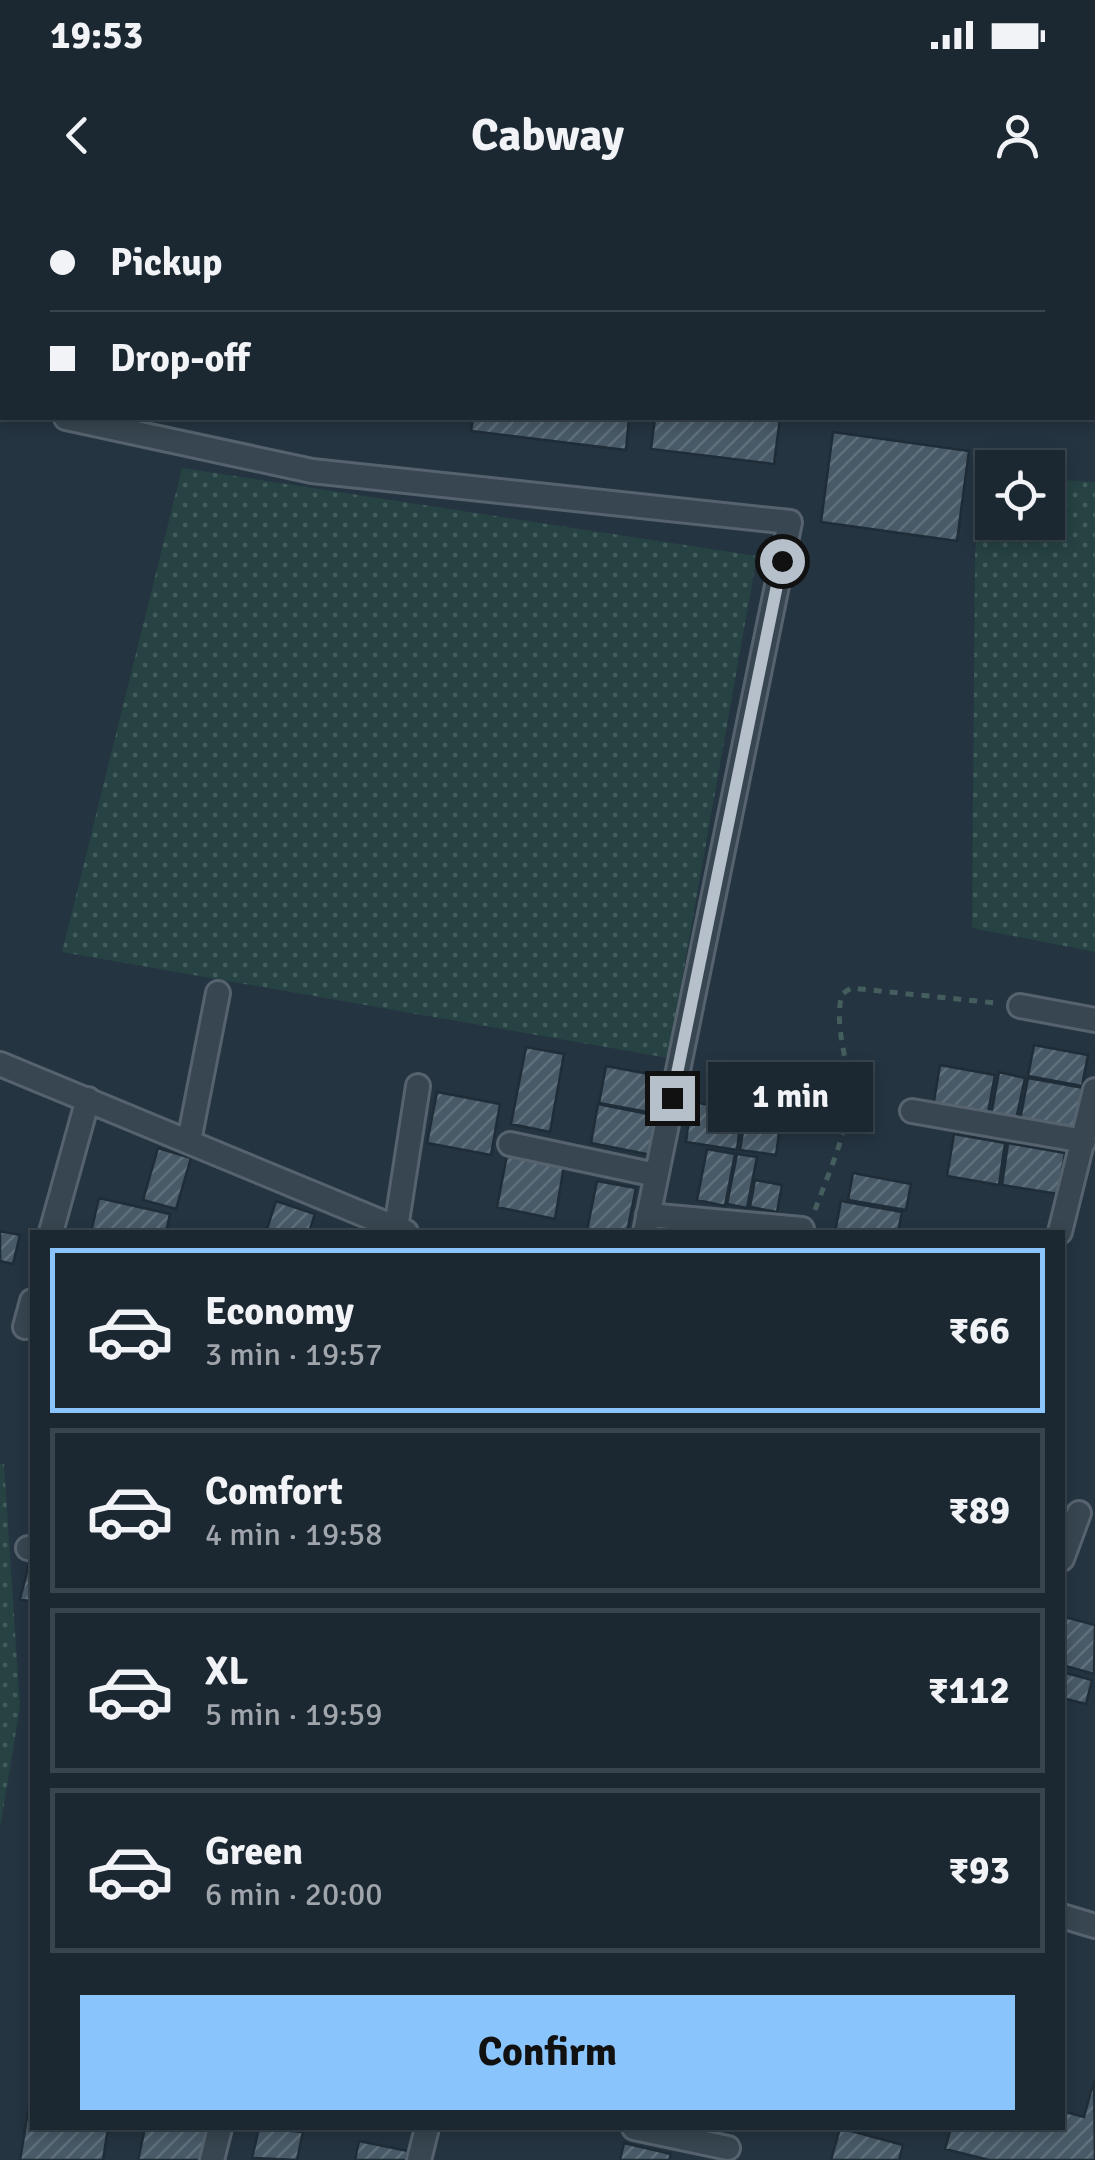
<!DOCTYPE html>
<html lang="en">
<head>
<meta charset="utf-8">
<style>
  :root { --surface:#1b2731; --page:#28333d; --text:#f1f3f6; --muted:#a0a5ab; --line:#39444d; --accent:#89c4fd }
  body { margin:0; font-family:Signika,sans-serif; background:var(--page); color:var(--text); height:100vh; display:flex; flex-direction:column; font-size:38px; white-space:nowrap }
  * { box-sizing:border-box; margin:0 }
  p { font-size:32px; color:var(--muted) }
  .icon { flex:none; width:55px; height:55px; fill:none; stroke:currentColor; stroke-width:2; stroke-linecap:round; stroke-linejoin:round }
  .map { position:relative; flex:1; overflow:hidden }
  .drawer { position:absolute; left:30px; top:1030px; width:1035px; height:900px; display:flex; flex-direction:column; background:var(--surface); border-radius:0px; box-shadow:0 5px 15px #0003,0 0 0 2px var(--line) }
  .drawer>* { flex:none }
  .banner { position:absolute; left:0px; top:0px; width:1095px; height:220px; box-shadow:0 5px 15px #0003,0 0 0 2px var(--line); display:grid; align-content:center; height:220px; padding:0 50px; background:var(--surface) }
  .tools { position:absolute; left:975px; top:250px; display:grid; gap:20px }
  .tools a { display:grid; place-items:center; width:90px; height:90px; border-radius:0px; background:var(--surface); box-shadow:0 5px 15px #0003,0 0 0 2px var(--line); font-size:50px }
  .end { position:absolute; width:45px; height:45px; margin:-22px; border:12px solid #b5c0cb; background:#111; box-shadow:0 0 0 5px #111 }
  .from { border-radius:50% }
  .bubble { position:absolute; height:70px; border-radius:0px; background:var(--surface); box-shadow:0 5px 15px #0003,0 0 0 2px var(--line); font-size:32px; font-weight:700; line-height:70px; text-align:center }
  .banner b { display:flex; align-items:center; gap:35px; height:95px; font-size:38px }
  .banner b+b { border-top:2px solid var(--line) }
  .banner i { width:25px; height:25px; background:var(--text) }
  ul { padding:18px 0 0; list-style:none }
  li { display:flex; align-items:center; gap:30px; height:165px; margin:0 20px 15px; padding:0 30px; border:5px solid var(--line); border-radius:0px }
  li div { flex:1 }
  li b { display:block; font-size:38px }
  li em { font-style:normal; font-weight:700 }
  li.current { border-color:var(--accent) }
  li>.icon { width:90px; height:90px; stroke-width:1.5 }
  .primary-button { display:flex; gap:20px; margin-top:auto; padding:20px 50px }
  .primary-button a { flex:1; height:115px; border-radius:0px; background:var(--accent); color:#111; font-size:40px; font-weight:700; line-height:115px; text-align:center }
  .status { display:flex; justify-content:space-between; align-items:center; height:70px; padding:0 50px; background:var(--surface); direction:ltr }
  .status svg { height:28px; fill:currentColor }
  header { display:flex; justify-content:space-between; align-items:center; height:130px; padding:0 50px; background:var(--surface); font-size:45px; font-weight:700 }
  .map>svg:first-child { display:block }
</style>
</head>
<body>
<div class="status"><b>19:53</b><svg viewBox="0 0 49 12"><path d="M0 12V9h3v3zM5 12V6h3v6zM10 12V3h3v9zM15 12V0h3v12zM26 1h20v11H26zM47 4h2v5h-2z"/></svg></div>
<header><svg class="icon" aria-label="back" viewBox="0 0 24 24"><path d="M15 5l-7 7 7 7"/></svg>Cabway<svg class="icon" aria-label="person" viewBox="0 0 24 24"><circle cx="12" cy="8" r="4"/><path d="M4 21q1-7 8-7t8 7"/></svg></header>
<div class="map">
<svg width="1095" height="1960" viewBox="0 0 1095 1960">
  <defs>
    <pattern id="grass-dots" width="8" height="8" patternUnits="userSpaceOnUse" patternTransform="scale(2.5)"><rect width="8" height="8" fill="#264242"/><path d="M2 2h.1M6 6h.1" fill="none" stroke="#435c5c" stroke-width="1.8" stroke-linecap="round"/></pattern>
    <pattern id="building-hatch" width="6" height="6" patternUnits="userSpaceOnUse" patternTransform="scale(2.5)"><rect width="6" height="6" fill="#485a67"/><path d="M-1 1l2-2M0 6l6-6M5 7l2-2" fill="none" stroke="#60707b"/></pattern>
  </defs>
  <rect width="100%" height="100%" fill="#243441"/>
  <path fill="url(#grass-dots)" d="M182,268L757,356L668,858L62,752Z
    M983,275H992V322H1048V279L1095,282V752L972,728L975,353Z
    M0,1264H4L20,1507L0,1628Z"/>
  <path fill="url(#building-hatch)" stroke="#1f2d38" stroke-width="2.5" d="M371,0H484L371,2Z
    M548,0H656L547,2Z
    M682,0H806L681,2Z
    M473,218H629L626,250L471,231Z
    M655,218H780L774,264L651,249Z
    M833,232L969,251L957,341L821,322Z
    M1034,845L1088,855L1082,886L1028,876Z
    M526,847L564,854L550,932L511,924Z
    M940,865L995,875L987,918L933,907Z
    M606,866L665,877L658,914L599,903Z
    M999,872L1025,878L1016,920L991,915Z
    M1028,878L1084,888L1076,931L1020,920Z
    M437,892L500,904L491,955L427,943Z
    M749,893L784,898L776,955L740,950Z
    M691,902L742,910L737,950L686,942Z
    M598,904L658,916L651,955L591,943Z
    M954,934L1005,943L999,985L947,976Z
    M1008,943L1065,953L1058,994L1002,985Z
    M158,948L191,958L176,1009L143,1000Z
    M707,949L735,954L725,1006L697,1000Z
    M737,954L757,957L747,1008L727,1004Z
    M507,955L564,966L555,1019L497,1007Z
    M853,973L911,984L906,1010L848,1000Z
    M755,980L782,985L777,1012L750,1007Z
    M597,981L636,988L627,1032L587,1030Z
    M99,998L170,1014L166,1032H91Z
    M276,1001L315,1014L309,1032H266Z
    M841,1001L902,1012L898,1032H835Z
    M0,1031L20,1035L13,1064L0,1061Z
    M30,1360L32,1361V1402L20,1399Z
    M1065,1417L1095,1425L1094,1474L1062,1465Z
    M1062,1472L1092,1480L1086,1504L1062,1498Z
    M1094,1880L1095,1960H989L945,1949L951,1928H1062V1911L1084,1917Z
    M31,1894L32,1928H108L103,1960H20Z
    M145,1928H211L204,1960H138Z
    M259,1928L303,1932L297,1960L252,1958Z
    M840,1928L903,1945L899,1960H831Z
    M359,1941L408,1951L406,1960H355Z
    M624,1943L671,1954L669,1960H620Z"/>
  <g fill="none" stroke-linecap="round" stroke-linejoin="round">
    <g stroke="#56636e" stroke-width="28">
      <path id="street" d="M0,198H2
        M66,218L312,271L790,322L645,1032
        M1020,806L1095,820
        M0,864L406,1032
        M912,911L1084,941
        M189,941L218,793
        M510,944L656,975
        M648,1015L802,1029
        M396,1028L418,886
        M51,1032L88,899
        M1060,1032L1095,890
        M25,1127L32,1101
        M28,1348L32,1349
        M1062,1359L1079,1313
        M1062,1716L1095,1726
        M634,1928L728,1948
        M212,1960L220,1928
        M419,1960L427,1928"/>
    </g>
    <path stroke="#445e5e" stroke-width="5" stroke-dasharray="8 8" stroke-linecap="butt" d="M815,1010C828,974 847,935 849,896C850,862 833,828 842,794L851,788L996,803"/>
    <use href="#street" stroke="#384651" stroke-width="22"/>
  </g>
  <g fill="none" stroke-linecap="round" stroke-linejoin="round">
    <path stroke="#b5c0cb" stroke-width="12" d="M672,898L782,361"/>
  </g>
</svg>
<div class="tools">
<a><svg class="icon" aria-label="locate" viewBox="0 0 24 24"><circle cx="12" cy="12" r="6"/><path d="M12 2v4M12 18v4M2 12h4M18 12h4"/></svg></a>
</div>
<i class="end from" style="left:782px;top:361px"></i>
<i class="end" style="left:672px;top:898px"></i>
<div class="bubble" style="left:708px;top:862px;width:165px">1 min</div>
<div class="banner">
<b><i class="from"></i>Pickup</b>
<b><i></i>Drop-off</b>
</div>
<section class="drawer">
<ul>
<li class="current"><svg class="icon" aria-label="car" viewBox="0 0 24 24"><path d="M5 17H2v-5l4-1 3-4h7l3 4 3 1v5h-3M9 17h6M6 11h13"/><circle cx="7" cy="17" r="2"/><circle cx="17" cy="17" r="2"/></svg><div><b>Economy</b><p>3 min · 19:57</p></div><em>₹66</em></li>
<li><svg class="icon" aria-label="car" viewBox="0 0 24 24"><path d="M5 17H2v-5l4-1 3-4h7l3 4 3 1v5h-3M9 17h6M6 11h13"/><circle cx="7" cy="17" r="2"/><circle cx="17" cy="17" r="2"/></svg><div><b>Comfort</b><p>4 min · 19:58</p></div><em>₹89</em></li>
<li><svg class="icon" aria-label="car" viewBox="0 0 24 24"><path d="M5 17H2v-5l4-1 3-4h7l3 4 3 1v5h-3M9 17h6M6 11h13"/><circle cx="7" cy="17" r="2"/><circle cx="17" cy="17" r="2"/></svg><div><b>XL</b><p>5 min · 19:59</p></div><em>₹112</em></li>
<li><svg class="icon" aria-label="car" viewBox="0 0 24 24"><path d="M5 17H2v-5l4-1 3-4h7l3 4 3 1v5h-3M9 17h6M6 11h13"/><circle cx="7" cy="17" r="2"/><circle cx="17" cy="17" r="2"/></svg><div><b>Green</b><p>6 min · 20:00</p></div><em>₹93</em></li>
</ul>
<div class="primary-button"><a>Confirm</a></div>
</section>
</div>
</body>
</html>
